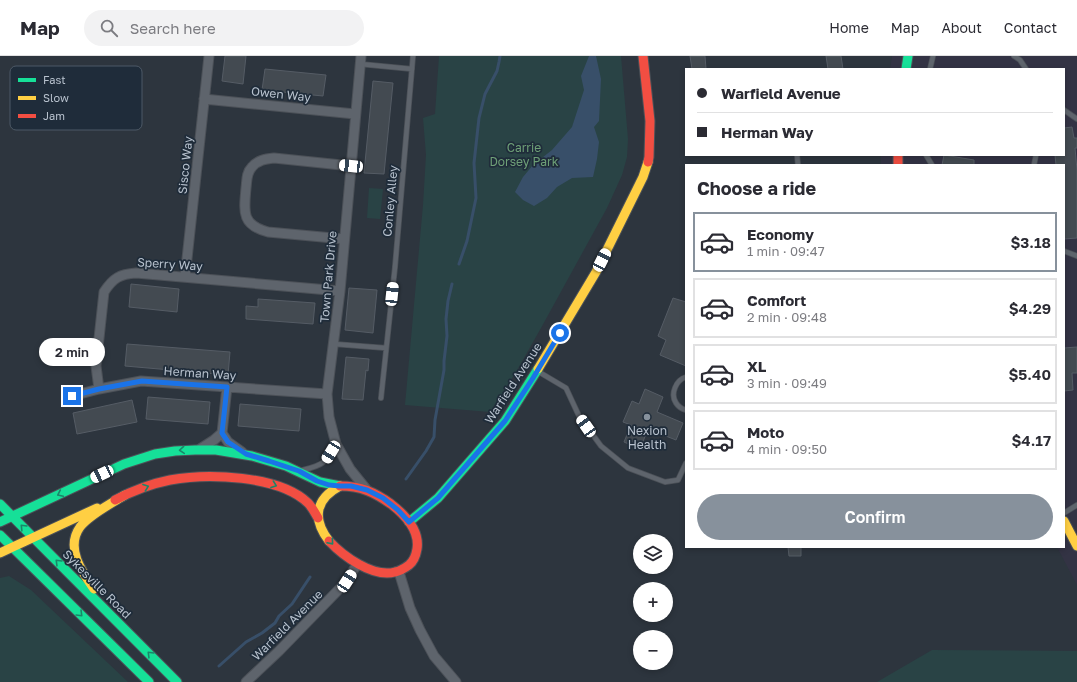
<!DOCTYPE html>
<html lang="en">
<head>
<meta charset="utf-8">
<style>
  :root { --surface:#fff; --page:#f2f2f3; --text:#2b2b33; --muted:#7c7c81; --line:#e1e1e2; --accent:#87919c }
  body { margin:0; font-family:"Golos Text",sans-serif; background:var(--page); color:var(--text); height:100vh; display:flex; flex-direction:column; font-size:15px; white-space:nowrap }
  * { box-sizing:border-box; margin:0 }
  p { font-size:13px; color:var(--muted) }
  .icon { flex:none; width:22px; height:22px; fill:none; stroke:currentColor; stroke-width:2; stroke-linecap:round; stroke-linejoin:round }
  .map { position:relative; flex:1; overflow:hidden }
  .side { position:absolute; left:685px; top:108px; width:380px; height:384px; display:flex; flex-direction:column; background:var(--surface); border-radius:0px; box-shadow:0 2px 6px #0003 }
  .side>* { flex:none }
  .hud { position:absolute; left:685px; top:12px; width:380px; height:88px; border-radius:0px; box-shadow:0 2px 6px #0003; display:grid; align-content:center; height:88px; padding:0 12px; background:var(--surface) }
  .buttons { position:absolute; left:633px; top:478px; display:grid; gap:8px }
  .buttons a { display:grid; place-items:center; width:40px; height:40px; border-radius:50%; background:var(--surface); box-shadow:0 2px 6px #0003; font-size:20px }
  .end { position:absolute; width:18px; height:18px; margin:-9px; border:5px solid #1a73e8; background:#fff; box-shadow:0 0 0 2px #fff }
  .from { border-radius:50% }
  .bubble { position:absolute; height:28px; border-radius:14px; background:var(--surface); box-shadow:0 2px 6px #0003; font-size:13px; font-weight:600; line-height:28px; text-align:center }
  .car { position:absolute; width:12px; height:24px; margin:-12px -6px; border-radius:5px; box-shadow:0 0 3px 1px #0007; background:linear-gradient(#fff 24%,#345 0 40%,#fff 0 76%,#345 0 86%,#fff 0) }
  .hud b { display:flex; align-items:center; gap:14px; height:38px; font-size:15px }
  .hud b+b { border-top:1px solid var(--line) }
  .hud i { width:10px; height:10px; background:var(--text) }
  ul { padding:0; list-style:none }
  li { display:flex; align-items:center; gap:12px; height:60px; margin:0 8px 6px; padding:0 4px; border:2px solid var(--line); border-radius:0px }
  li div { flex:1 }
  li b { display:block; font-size:15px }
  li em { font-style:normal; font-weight:600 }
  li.selected { border-color:var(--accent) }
  li>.icon { width:36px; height:36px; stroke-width:1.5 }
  h2 { padding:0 12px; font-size:18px; line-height:48px }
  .primary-button { display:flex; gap:8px; margin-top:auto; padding:8px 12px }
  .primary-button a { flex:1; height:46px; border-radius:24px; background:var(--accent); color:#fff; font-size:16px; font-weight:600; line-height:46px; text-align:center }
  header { display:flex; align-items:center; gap:24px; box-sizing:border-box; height:56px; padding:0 20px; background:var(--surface); border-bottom:1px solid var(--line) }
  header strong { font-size:19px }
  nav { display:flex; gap:22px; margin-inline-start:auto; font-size:14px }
  .search { width:280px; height:36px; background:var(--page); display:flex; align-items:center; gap:10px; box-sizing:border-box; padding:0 14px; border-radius:22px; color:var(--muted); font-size:15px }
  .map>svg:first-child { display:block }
</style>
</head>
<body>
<header>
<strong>Map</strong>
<div class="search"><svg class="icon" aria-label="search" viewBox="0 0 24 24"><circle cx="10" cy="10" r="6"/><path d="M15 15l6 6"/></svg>Search here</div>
<nav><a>Home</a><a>Map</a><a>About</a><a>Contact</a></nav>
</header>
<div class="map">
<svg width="1077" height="626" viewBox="0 0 1077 626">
  <rect width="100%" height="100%" fill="#2d353e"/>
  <path fill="#334" d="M892,0H1077V529L1057,491H1064V109H881V99H1064V13H890Z"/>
  <path fill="#294345" d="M439,0H621L628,83L627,101L622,119L607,152L541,272L516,316L490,356L405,349L423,149L426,99L423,62L435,58Z
    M369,132L383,133L380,163L367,162Z
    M9,520L31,534L128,626H0V522Z
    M932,594L1077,595V626H877Z"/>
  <path fill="#384f69" d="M589,0H596L601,23L599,65L594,71L599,86L597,103L593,121L572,122L557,131L547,142L534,150L523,144L515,136L523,121L533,109L552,94L572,71L584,34L581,20Z"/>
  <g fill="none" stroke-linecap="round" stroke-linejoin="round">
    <path stroke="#384f69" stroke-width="3" d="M459,208L467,185L476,142L474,107L479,62L485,38L497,15L499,6L500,0
      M406,423L426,395L434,381L435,364L444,314V305L447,280L446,263L448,245L452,228
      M219,610L246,586L262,577L275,567L279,560L292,548L310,521"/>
  </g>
  <path fill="#434a51" stroke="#555c65" d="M225,0H246L243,28L222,25Z
    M690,0H705L706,13H692Z
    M826,0H841L843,13H828Z
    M265,13L326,19L323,40L262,34Z
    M373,25L393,27L384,118L364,117Z
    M1072,71L1074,82H1077V92H1075L1077,114V182L1064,183V109H1056L1055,99H1064V72Z
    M944,99L974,104V109H942Z
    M131,228L179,233L177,256L129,251Z
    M349,232L377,234L373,277L345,274Z
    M673,242L686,246V310L660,299L666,284L658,280Z
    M258,243L315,247L313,268L246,263V250L258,251Z
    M127,288L230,296L228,319L125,310Z
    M1077,291V317H1072L1073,334L1064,335V292Z
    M346,301L369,303L368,315L366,314L363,344L342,343Z
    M645,333L663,341L657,356L683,367L676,384L648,373L640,393L624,386L631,369L623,366L632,345L639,348Z
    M148,341L210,346L208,368L146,363Z
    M132,344L137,366L77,378L73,357Z
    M240,348L301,353L299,375L238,370Z
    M788,491H801V500H789Z"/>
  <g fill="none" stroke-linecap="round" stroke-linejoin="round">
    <g stroke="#4c5158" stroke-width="6">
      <path id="lane" d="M1014,0L1020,4L1026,13
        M360,8L412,13
        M930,13L933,0
        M1064,54L1077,63
        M797,99L798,109
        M926,99L932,109
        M1034,109L1036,99
        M1064,195L1077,200
        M334,288L386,292
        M539,316L566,332L579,360L601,390L628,412L665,426L678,424L686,407
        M686,321C676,324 670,338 676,347C678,350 682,353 686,354
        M381,342L395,211L413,0
        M303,414C324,409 325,407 336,388
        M1064,457L1077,449"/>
    </g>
    <g stroke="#4c5158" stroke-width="11">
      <path id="street" d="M361,0L340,235L327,338L329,361L336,388L350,413L367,434
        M204,43L355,58
        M344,183L268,176C241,169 244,155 246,132C247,125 246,117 252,111C258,104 265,103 274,102L351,110
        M185,221L209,0
        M227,331L222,377L228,386L242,396
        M99,333L96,310L104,236C113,222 120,218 136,217L340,235
        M72,340L99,333L141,325L327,338
        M200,393L214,384L222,377
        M399,516L410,552L420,574L434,600L456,626
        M246,626L279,595L347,525L357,508"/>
    </g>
    <g stroke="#4c5158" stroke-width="11">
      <path id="fast" d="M906,13L908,0
        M0,448L177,626
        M0,466L124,408L155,398L175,395L195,394H216L252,400L286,410L320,426L340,430
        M409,466L438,442L505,365L538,313
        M0,479L149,626"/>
    </g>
    <g stroke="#4c5158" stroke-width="11">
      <path id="slow" d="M538,313L596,216L643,121L648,106
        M1064,465L1077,490
        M329,485C312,463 315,443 340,430
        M0,497L97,452
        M94,533C82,516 65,492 80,471C89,459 112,447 125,439"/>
    </g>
    <g stroke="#4c5158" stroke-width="11">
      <path id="jam" d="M643,0L650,65L649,101L648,106
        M898,99V109
        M115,444C132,435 150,428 170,424C207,417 279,419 308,447C312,451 315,457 318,462
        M329,485C343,500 373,522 395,516C400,515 405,512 409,509C414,505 416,499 417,493C420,474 404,458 391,448C374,436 361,430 340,430"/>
    </g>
    <use href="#lane" stroke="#5e646c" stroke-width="4.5"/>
    <use href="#street" stroke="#5e646c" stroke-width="9"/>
    <use href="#fast" stroke="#16e098" stroke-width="9"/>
    <use href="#slow" stroke="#ffcf43" stroke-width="9"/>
    <use href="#jam" stroke="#f24e42" stroke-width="9"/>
  </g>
  <defs><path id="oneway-chevron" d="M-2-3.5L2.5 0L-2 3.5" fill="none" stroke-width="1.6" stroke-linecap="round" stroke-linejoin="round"/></defs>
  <g stroke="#1a8669">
    <use href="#oneway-chevron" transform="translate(182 394) rotate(175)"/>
    <use href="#oneway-chevron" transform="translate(274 429) rotate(20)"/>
    <use href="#oneway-chevron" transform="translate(146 431) rotate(-20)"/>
    <use href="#oneway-chevron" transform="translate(60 438) rotate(155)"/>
    <use href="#oneway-chevron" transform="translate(23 471) rotate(-134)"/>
    <use href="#oneway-chevron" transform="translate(331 486) rotate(49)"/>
    <use href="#oneway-chevron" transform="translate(58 506) rotate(-135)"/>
    <use href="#oneway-chevron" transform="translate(80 558) rotate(45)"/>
    <use href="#oneway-chevron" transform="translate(150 598) rotate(-135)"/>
  </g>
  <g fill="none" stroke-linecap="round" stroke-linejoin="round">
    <path stroke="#1a73e8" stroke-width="5" d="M72,340L99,333L142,325L227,331L222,377L228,386L246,398L269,405L299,415L317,425L329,429L340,430H351L367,434L383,442L398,454L409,466L438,442L505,365L533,322L560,277"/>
  </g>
  <circle fill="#87919c" stroke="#1f2c3a" stroke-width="1.5" cx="647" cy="361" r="4"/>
  <g text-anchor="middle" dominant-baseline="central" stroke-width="3.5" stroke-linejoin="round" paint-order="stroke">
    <g font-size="12" fill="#b8c2ce" stroke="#1f2c3a">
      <text transform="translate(281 38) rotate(6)">Owen Way</text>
      <text transform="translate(185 109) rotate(-84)">Sisco Way</text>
      <text transform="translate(390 145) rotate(-85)">Conley Alley</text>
      <text transform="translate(170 208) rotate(4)">Sperry Way</text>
      <text transform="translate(328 221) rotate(-85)">Town Park Drive</text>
      <text transform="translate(200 317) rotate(4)">Herman Way</text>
      <text transform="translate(513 327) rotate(-57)">Warfield Avenue</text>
      <text transform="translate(97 528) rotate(45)">Sykesville Road</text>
      <text transform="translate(287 569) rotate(-45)">Warfield Avenue</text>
    </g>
    <g font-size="12" fill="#6ea077" stroke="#1f2c3a">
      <text x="524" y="91">Carrie<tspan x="524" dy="14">Dorsey Park</tspan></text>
    </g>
    <g font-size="12" fill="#b8c2ce" stroke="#1f2c3a">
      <text x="647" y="374">Nexion<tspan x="647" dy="14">Health</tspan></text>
    </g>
  </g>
  <rect x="10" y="10" width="132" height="64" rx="6" fill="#1f2c3a" stroke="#4d5966" stroke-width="1"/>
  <rect x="18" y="22" width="18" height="4" fill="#16e098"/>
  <rect x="18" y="40" width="18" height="4" fill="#ffcf43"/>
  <rect x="18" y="58" width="18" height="4" fill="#f24e42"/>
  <g font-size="11" fill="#b8c2ce">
    <text x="43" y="28">Fast</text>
    <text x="43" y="46">Slow</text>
    <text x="43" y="64">Jam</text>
  </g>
</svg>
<div class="buttons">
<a><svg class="icon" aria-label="layers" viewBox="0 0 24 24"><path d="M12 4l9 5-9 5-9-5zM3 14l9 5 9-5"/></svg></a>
<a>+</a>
<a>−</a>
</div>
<i class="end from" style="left:560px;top:277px"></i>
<i class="end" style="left:72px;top:340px"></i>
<div class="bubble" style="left:39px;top:282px;width:66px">2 min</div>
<i class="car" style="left:351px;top:110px;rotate:276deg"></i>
<i class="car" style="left:602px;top:204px;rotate:27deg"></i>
<i class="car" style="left:392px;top:238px;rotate:6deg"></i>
<i class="car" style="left:586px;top:370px;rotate:325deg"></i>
<i class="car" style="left:331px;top:396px;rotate:211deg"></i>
<i class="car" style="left:102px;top:418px;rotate:245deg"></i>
<i class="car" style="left:347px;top:525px;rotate:33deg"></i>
<div class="hud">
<b><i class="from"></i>Warfield Avenue</b>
<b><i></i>Herman Way</b>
</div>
<section class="side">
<h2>Choose a ride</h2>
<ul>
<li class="selected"><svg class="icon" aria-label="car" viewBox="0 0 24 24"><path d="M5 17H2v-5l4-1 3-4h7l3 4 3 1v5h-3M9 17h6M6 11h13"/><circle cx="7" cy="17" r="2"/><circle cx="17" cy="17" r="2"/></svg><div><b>Economy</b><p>1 min · 09:47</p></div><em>$3.18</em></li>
<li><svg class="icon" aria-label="car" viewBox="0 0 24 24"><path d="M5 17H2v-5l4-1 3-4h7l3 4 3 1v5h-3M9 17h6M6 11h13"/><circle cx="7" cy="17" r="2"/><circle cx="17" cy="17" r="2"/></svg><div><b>Comfort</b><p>2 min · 09:48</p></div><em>$4.29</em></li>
<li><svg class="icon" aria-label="car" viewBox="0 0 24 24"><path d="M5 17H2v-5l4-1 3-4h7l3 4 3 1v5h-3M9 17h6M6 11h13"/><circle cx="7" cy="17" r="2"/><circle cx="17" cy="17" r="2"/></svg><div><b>XL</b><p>3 min · 09:49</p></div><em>$5.40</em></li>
<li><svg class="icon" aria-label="car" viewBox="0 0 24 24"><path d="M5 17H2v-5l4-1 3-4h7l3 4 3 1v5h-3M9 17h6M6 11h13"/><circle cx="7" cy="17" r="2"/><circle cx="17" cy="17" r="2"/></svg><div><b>Moto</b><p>4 min · 09:50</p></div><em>$4.17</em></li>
</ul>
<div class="primary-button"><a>Confirm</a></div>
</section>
</div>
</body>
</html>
